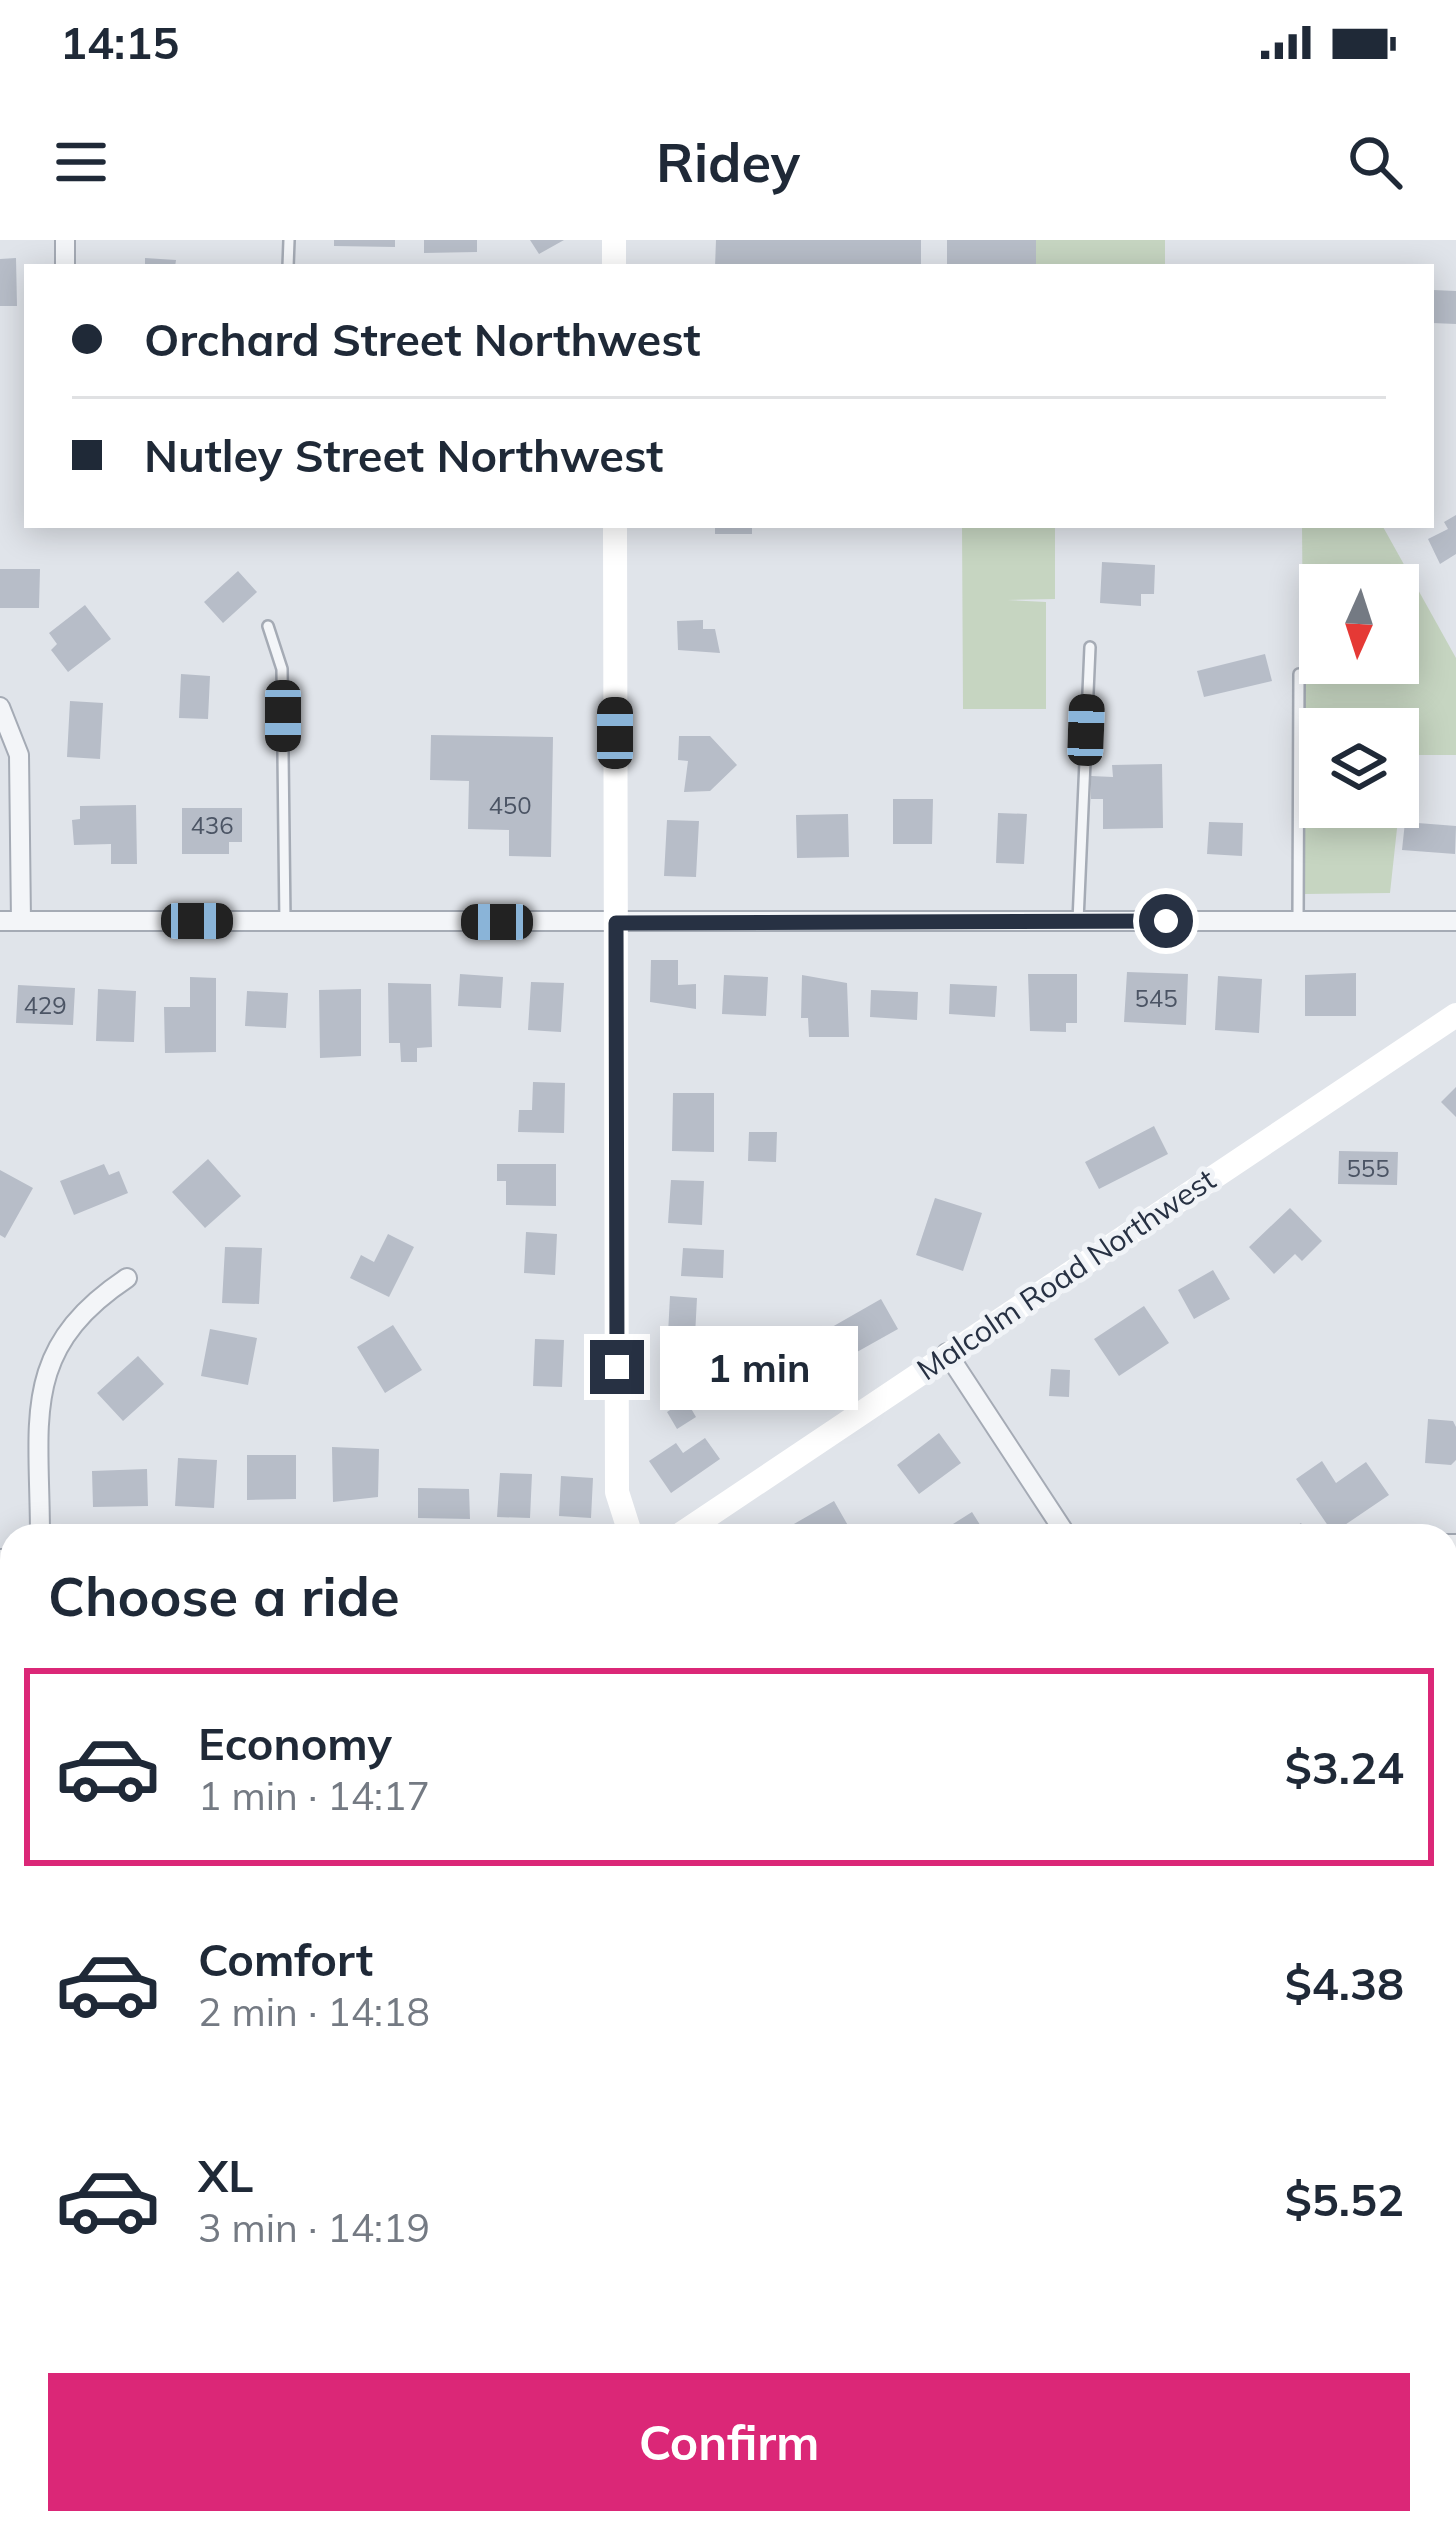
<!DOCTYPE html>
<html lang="en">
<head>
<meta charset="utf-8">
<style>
  :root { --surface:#fff; --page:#f2f2f3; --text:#1f2937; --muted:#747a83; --line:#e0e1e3; --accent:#db2777 }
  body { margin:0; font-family:Mulish,sans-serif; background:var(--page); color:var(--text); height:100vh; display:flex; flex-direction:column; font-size:45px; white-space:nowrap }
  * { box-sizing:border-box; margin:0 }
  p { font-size:39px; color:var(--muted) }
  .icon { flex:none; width:66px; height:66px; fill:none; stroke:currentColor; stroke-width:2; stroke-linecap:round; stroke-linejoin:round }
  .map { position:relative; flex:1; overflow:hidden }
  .side { position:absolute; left:0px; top:1284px; width:1458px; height:1011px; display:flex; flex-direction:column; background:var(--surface); border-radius:36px 36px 0 0; box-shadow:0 6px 30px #0003 }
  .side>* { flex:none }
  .hud { position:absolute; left:24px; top:24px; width:1410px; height:264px; border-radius:0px; box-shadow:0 6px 30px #0003; display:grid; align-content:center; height:264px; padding:0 48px; background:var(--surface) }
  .needle { width:78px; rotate:183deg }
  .tools { position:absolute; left:1299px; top:324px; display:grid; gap:24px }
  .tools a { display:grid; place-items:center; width:120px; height:120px; border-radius:0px; background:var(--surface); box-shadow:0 6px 30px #0003; font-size:60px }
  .end { position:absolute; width:54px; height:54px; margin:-27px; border:15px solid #273143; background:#fff; box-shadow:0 0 0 6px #fff }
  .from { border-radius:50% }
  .bubble { position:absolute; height:84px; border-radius:0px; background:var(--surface); box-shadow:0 6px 30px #0003; font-size:39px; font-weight:700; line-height:84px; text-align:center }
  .car { position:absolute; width:36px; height:72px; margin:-36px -18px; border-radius:15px; box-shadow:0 0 9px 3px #0007; background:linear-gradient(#222 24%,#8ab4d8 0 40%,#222 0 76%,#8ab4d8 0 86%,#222 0) }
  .hud b { display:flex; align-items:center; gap:42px; height:114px; font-size:45px }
  .hud b+b { border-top:3px solid var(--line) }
  .hud i { width:30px; height:30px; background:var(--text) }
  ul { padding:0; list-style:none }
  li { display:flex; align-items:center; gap:36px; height:198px; margin:0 24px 18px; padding:0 24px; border:6px solid transparent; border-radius:0px }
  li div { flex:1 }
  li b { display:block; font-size:45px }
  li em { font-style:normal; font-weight:700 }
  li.on { border-color:var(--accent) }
  li>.icon { width:108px; height:108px; stroke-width:1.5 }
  h2 { padding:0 48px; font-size:54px; line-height:144px }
  .action { display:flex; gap:24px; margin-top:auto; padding:24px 48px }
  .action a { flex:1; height:138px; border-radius:0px; background:var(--accent); color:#fff; font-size:48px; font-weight:700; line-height:138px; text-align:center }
  .status { display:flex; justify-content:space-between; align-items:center; height:84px; padding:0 60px; background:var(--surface); direction:ltr }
  .status svg { height:33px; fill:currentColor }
  header { display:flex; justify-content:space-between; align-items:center; height:156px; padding:0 48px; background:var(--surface); font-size:54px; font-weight:700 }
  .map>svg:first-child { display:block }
</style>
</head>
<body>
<div class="status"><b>14:15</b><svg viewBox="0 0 49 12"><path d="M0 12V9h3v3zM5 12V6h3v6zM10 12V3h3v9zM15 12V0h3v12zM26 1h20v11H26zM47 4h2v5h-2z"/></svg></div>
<header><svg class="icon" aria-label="menu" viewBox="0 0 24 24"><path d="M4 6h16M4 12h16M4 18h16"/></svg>Ridey<svg class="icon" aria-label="search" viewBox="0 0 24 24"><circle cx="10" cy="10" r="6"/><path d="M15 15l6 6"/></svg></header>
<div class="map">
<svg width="1456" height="2293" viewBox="0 0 1456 2293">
  <rect width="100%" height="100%" fill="#e0e4ea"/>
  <path fill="#c6d5c1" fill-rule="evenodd" d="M968,0H1165V27H969Z
    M962,285H1055V359L1007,360L1046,362V469H963Z
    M1302,285H1382L1456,418V515H1405L1390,653L1305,654ZM1320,345H1398V423H1320ZM1320,489H1398V567H1320Z"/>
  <path fill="#b7bdc8" d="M334,0H395V7L334,6Z
    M424,0H477V12L424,13Z
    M530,0H564L539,14Z
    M716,0H921V27H715Z
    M947,0H1036V27H947Z
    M16,18L17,66H0V19Z
    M145,18L176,20L175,27H145Z
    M1433,50L1456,51V84L1432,83Z
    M1456,275V314L1440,324L1428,299L1448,289L1444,282Z
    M715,285H752V294H715Z
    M1102,322L1155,325L1154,354H1141V366L1100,363Z
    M0,329H40L39,368H0Z
    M238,331L257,352L223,383L204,362Z
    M85,365L111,399L68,432L51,410L57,404L49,393Z
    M703,380V389H715L720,413L678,410L677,381Z
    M1265,414L1272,441L1204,457L1197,431Z
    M181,434L210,436L208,479L179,478Z
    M70,461L103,463L100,519L67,517Z
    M431,495L553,497L551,617L509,616V590L468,589L469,541L430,540Z
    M679,496H710L737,525L710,551L684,552L688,521L678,520Z
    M1162,524L1163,588L1103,589V559H1091V536L1113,537L1112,525Z
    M893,559H933L932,604H893Z
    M136,565L137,624H111V604L74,605L72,580L80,579V566Z
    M182,568H242V602H229V614H182Z
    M998,573L1027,574L1024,624L996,623Z
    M848,574L849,617L797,618L796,575Z
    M667,580L699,581L696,637L664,636Z
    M1209,582L1243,583L1242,616L1207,614Z
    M1405,582L1456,586L1455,614L1402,610Z
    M651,720H678V745L696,744V769L650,762Z
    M1127,732L1188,734L1186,785L1124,782Z
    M1356,733V776H1305V735Z
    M460,734L503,737L501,768L458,766Z
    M1028,734H1077V783H1066V792L1030,791Z
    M724,735L768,737L766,776L722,774Z
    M802,735L847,743L849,797H809L808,778H801Z
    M1218,736L1262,739L1259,793L1215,790Z
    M190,737L216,738V812L165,813L164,767H190Z
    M531,742L564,743L561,792L528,790Z
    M388,743L431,744L432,807L417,808V822H401L400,803H389Z
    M950,744L997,746L995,777L949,774Z
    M18,745L75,748L73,785L16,783Z
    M98,749L136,751L134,802L96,801Z
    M361,749V816L320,818L319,750Z
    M871,750L918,752L917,780L870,777Z
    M247,751L288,753L286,788L245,786Z
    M533,842L565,843L564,893L518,892L519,870H532Z
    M1456,847V877L1441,862Z
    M673,853H714V912L672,911Z
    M1154,886L1168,914L1099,949L1085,922Z
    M749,892H777L776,922L748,921Z
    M1339,911L1398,912L1397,945L1338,944Z
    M208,919L241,956L205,988L172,952Z
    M104,924L109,935L119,931L128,953L74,975L60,941Z
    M497,924H556V966L506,965V941H497Z
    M0,930L33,948L5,998L0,995Z
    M671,940L704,941L702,985L668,983Z
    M935,958L982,973L963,1031L916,1015Z
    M1290,968L1322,1001L1302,1021L1295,1014L1274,1034L1249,1007Z
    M526,992L557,994L555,1035L524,1033Z
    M388,994L414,1007L389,1057L350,1038L361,1015L374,1022Z
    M225,1007L262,1008L259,1064L222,1063Z
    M683,1008L724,1010L723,1038L681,1036Z
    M1213,1030L1230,1059L1194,1079L1178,1050Z
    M670,1056L697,1058L694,1115L667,1113Z
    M881,1059L898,1089L848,1117L832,1087Z
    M1144,1066L1169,1103L1119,1136L1094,1099Z
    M393,1085L422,1130L385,1153L357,1107Z
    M210,1089L257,1098L248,1145L201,1136Z
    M535,1099L564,1100L562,1147L533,1146Z
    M759,1103L810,1105L809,1146L757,1144Z
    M138,1116L164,1144L123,1181L97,1153Z
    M1051,1129L1070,1130L1069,1157L1049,1156Z
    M686,1160L696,1177L677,1189L667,1172Z
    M1428,1179L1453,1181L1456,1187V1220L1451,1225L1425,1223Z
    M939,1193L961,1223L919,1254L897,1225Z
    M705,1198L720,1219L671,1253L649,1221L676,1203L683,1213Z
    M332,1207L379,1209L378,1257L333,1262Z
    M247,1215H296V1259L247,1260Z
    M178,1218L217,1220L214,1268L175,1266Z
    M1322,1221L1336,1243L1366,1222L1389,1255L1333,1293L1296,1239Z
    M147,1229L148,1266L93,1267L92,1231Z
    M500,1233L532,1234L530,1278L497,1277Z
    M561,1236L593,1238L591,1278L559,1276Z
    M418,1248L469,1249L470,1279L418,1278Z
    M834,1261L854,1296H773Z
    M972,1272L987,1296H934Z
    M1301,1283L1309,1296H1254L1270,1286L1273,1292L1285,1285L1289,1291Z
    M1446,1366L1456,1380V1414L1446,1421Z
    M0,1372H12V1433H0Z
    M0,1625L12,1637V1674L0,1681Z
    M1456,1670V1732L1446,1739V1677Z
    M1456,1765V1789L1446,1775Z
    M1456,1964V1993L1446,1982V1973Z
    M0,2161L12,2167L0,2191Z
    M1456,2162V2199L1446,2208V2171Z
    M49,2283H79L75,2293H45Z
    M192,2283H222L243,2293H188Z
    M735,2283H766L765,2293H734Z
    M915,2283H977L983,2289L906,2293Z
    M1250,2283L1255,2293H1223L1246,2283Z
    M1276,2283H1313L1314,2290L1277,2292Z"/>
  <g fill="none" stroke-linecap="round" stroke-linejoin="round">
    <g stroke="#a5abb5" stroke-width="14">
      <path id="lane" d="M288,27L289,0
        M268,386L282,429L285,682
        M1078,681L1090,407
        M1298,681L1299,434"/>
    </g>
    <g stroke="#a5abb5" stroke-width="22">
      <path id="street" d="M65,0V27
        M0,467L19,515L21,681
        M0,681H1456
        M947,1113L1067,1296
        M40,1296C40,1180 19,1110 127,1038
        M1446,1304H1456
        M0,1319H12
        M1446,1872L1452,1881
        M0,2082L12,2057
        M1446,2102L1456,2094
        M0,2262L12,2246
        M648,2285L652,2283
        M294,2293L301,2283
        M1115,2293L1127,2283"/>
    </g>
    <g stroke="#9fa8b7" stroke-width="32">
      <path id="primary" d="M0,2099L12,2105
        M311,2283L328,2293"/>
    </g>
    <use href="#lane" stroke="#f3f5f8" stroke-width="9"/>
    <use href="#street" stroke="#f3f5f8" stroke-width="18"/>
    <path stroke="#fff" stroke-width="24" d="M614,27V0
      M615,285L617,1252L631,1296
      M678,1296L1456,775
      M0,1744L12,1736"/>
    <use href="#primary" stroke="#fff" stroke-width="27"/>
  </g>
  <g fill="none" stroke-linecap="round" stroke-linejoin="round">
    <path stroke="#273143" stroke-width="15" d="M617,1127L616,683L1166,681"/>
  </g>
  <g text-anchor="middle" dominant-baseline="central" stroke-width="10" stroke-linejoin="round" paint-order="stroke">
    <g font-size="24" fill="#4b5464">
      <text x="510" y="565">450</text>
      <text x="212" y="585">436</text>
      <text x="1156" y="758">545</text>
      <text x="45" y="765">429</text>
      <text x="1368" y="928">555</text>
    </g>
    <g font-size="30" fill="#273143" stroke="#f0f3f7">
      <text transform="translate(1066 1034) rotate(-34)">Malcolm Road Northwest</text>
    </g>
  </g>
</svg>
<div class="tools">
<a><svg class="needle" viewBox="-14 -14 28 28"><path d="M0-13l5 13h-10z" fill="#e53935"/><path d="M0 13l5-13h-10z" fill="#747a83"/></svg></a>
<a><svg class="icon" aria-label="layers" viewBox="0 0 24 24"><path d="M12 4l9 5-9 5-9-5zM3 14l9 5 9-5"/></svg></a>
</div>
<i class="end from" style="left:1166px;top:681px"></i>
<i class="end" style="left:617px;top:1127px"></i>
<div class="bubble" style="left:660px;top:1086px;width:198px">1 min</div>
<i class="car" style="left:283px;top:476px;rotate:180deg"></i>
<i class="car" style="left:1086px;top:490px;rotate:2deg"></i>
<i class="car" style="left:615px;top:493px;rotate:0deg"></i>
<i class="car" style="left:197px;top:681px;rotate:90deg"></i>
<i class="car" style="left:497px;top:682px;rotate:270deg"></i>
<div class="hud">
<b><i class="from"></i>Orchard Street Northwest</b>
<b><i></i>Nutley Street Northwest</b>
</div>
<section class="side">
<h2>Choose a ride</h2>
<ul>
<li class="on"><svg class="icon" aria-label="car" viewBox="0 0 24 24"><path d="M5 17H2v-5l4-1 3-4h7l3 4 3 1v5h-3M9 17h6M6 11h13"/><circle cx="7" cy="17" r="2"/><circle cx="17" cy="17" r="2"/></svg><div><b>Economy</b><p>1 min · 14:17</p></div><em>$3.24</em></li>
<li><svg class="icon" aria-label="car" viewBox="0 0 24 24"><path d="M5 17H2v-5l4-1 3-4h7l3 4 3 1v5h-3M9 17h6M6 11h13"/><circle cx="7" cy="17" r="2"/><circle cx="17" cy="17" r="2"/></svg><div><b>Comfort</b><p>2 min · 14:18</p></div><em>$4.38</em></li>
<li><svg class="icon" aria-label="car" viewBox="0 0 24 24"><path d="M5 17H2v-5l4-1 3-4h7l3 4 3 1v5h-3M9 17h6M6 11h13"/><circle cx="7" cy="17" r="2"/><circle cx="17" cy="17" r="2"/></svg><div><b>XL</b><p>3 min · 14:19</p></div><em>$5.52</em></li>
</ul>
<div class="action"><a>Confirm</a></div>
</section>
</div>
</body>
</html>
